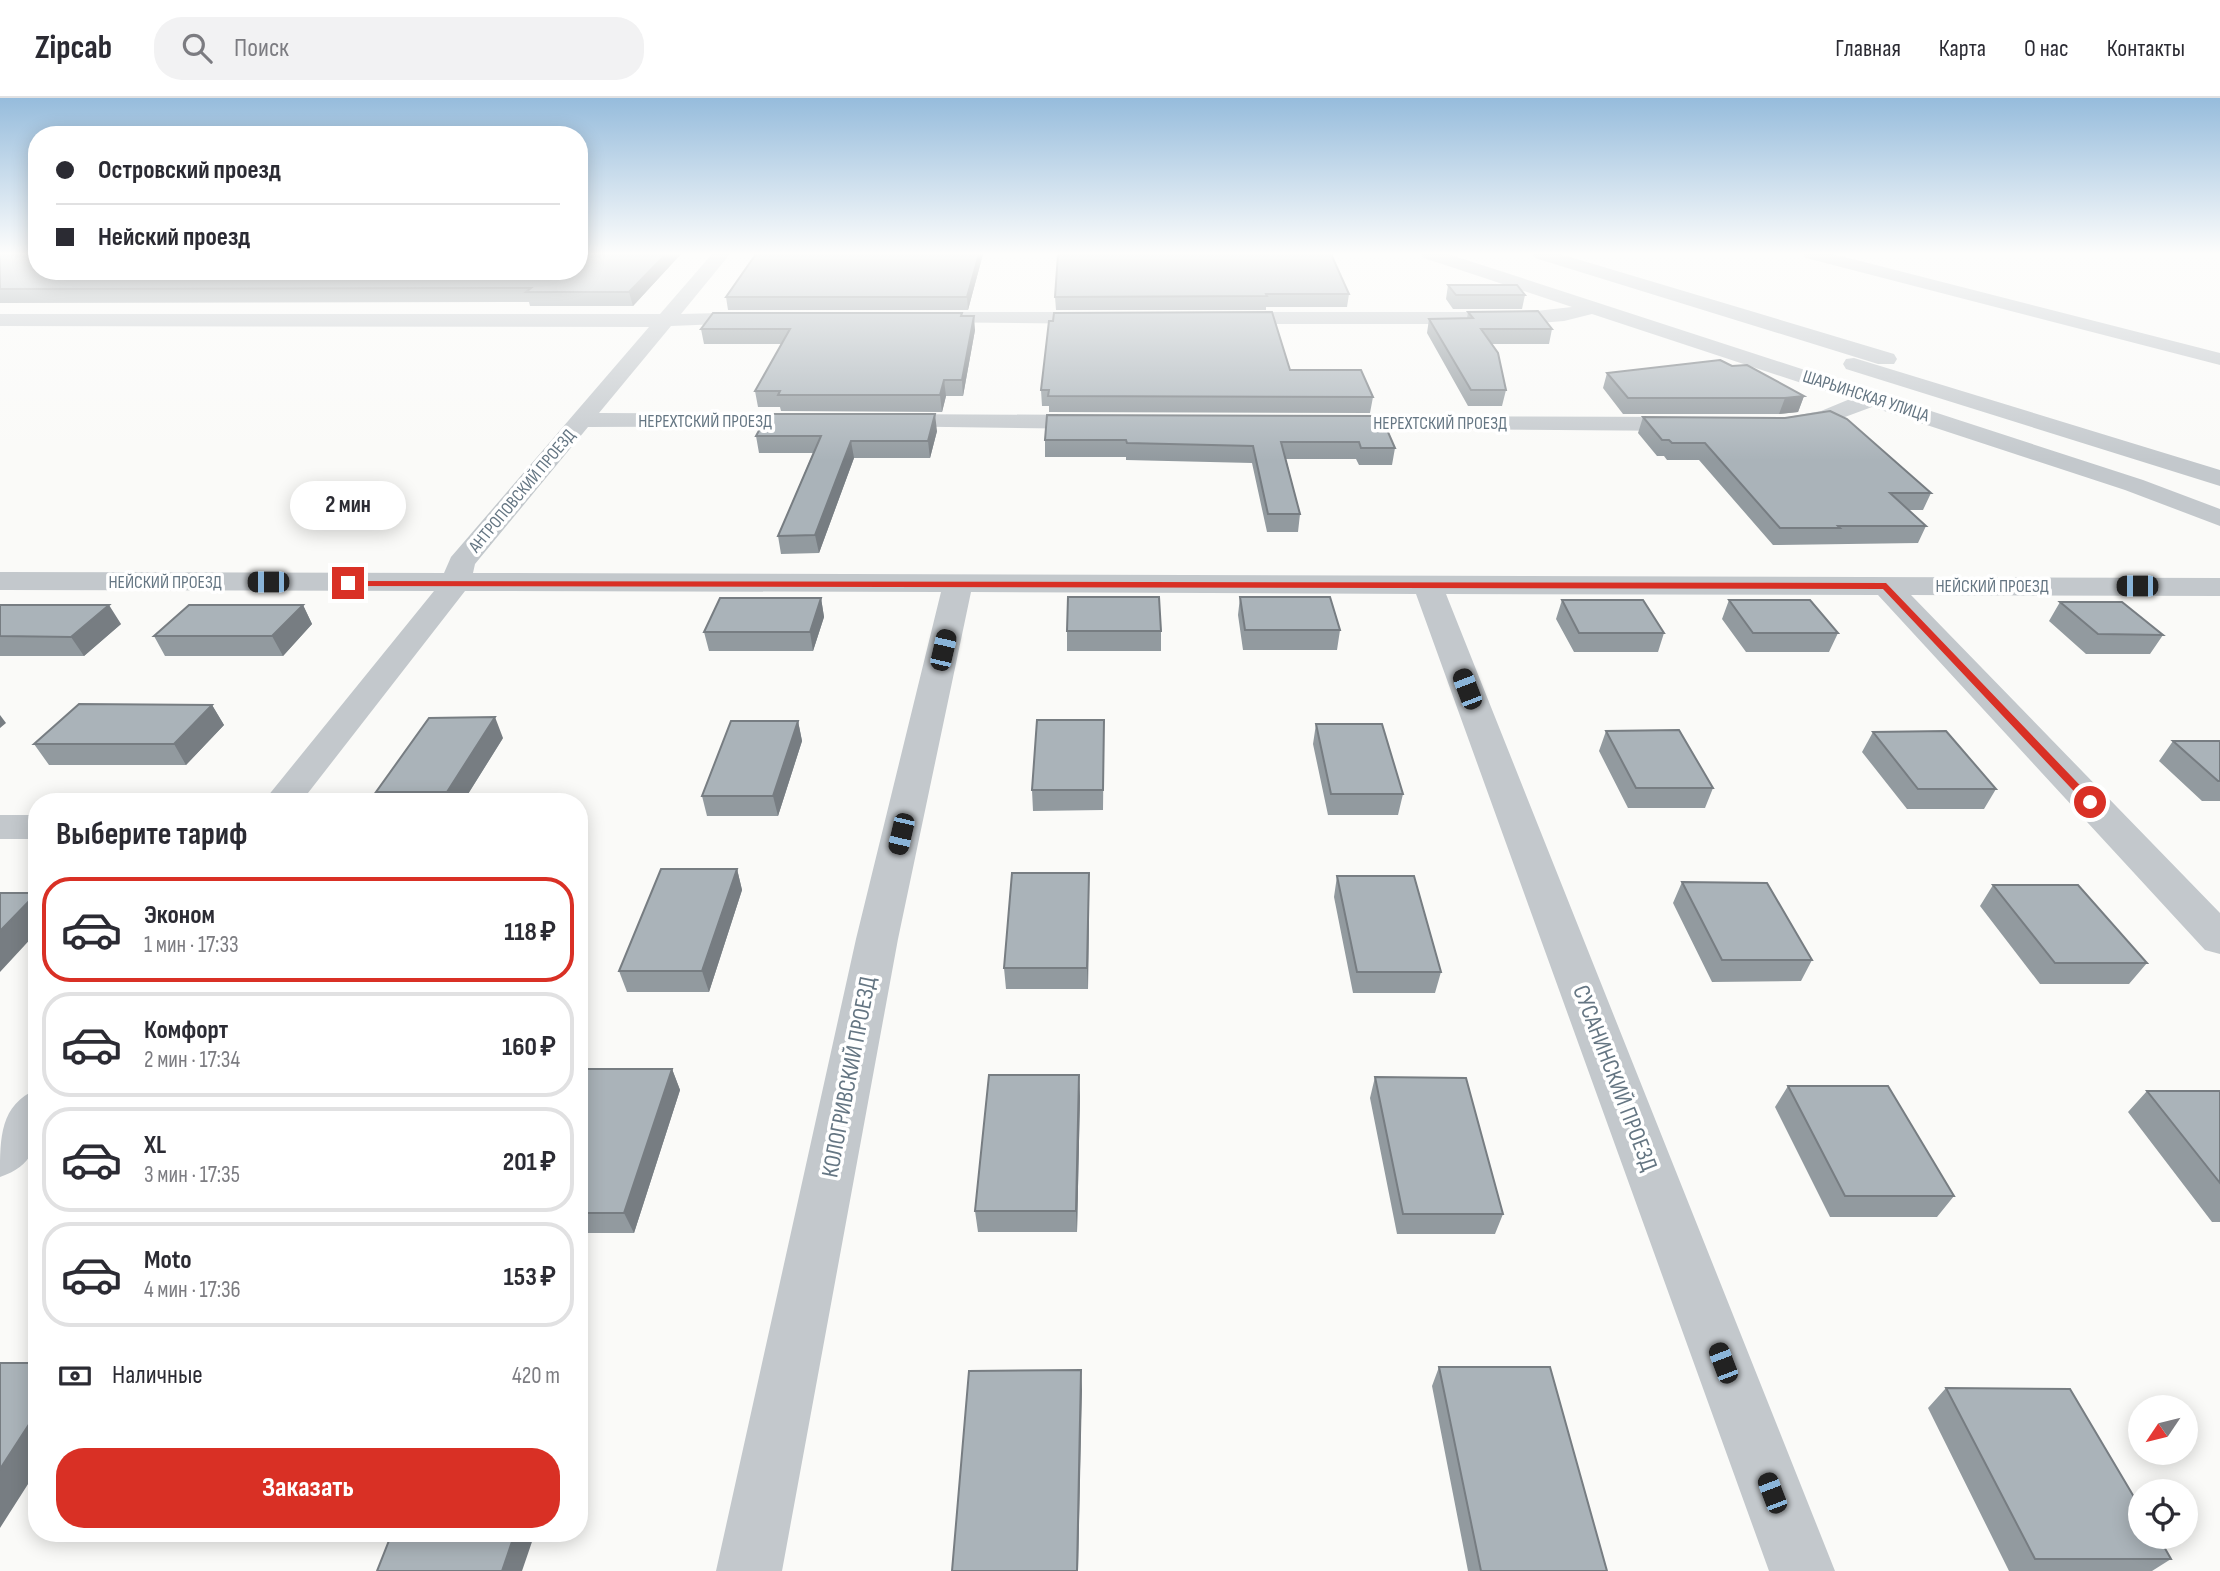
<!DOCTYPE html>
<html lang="ru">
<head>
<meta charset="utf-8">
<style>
  :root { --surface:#fff; --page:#f2f2f3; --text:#2b2b33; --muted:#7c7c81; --line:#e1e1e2; --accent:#d93025 }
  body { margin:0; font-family:"Sofia Sans Condensed",sans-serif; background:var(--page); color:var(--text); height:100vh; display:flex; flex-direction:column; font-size:26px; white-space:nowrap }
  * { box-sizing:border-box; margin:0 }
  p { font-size:23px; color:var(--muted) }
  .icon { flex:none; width:38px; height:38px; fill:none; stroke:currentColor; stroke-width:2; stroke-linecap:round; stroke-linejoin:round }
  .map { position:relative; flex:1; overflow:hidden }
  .panel { position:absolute; left:28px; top:695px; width:560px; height:749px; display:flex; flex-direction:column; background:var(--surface); border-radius:28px; box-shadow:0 4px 18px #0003 }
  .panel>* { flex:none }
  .hud { position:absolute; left:28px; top:28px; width:560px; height:154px; border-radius:28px; box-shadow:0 4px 18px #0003; display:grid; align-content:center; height:154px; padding:0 28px; background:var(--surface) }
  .needle { width:46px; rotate:235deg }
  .tools { position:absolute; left:2128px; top:1297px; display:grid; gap:14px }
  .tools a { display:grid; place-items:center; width:70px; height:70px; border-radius:50%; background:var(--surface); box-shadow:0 4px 18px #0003; font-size:35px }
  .end { position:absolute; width:32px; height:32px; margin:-16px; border:9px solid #d93025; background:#fff; box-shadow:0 0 0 4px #fff }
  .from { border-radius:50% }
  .bubble { position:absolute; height:49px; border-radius:24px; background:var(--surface); box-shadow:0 4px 18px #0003; font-size:23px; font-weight:700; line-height:49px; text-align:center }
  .car { position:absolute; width:21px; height:42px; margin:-21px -10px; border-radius:9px; box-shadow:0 0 5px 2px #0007; background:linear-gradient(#222 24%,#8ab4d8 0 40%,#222 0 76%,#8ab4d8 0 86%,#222 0) }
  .hud b { display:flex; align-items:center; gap:24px; height:66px; font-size:26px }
  .hud b+b { border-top:2px solid var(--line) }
  .hud i { width:18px; height:18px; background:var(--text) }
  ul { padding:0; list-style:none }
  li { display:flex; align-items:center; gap:21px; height:105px; margin:0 14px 10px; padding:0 14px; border:4px solid var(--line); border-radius:28px }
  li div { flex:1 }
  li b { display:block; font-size:26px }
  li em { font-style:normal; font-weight:700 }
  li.active { border-color:var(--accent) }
  li>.icon { width:63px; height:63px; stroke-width:1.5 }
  h2 { padding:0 28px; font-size:32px; line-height:84px }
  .pay { display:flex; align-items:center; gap:18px; height:77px; padding:0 28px; font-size:26px }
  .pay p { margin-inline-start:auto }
  .button { display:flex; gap:14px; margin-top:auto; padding:14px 28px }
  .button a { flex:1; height:80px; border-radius:28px; background:var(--accent); color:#fff; font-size:28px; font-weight:700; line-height:80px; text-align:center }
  header { display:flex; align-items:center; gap:42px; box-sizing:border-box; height:98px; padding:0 35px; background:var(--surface); border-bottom:2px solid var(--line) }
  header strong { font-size:33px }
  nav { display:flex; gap:38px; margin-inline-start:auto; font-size:24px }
  .search { width:490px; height:63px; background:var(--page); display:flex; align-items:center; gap:18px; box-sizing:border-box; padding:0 24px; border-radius:28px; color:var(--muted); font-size:26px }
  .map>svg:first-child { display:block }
</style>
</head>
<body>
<header>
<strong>Zipcab</strong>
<div class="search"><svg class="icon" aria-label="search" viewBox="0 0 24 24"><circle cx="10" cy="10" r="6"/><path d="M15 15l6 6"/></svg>Поиск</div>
<nav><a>Главная</a><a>Карта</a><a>О нас</a><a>Контакты</a></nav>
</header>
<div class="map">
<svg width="2220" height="1473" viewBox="0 0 2220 1473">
  <rect width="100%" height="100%" fill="#fafaf8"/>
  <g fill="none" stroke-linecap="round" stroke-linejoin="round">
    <path fill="#c3c8cc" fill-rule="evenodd" d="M712,156H730L681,216L761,214L768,216L771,220L768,224L671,228L599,315L817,316L825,318L829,323L825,328L588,329L475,466L473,475L2220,480V498L1911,497L2220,815V856L2205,852L1878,497L1446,496L1835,1473H1769L1416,496L971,494L898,841L782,1473H716L856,841L941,494L465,493L301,704H263L434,493L0,492V474L444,475L451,459L649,229L0,228V216H660Z
      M1421,156H1448L2143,382L2220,411V428L2125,392L1872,309L1826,326L1784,333L1776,331L1772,326L1776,321L1821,313L1850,301L1592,216L1564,223L1527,226H1224L1217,224L1214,220L1217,216L1224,214H1527L1572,209L1424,160Z
      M1532,156H1560L1894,256L1897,261L1894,266H1878L1535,160Z
      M1803,156H1833L2220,255V267L1806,160Z
      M923,214H1104L1111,216L1114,220L1111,224L1104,226L916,224L913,220L916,216Z
      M1854,260L2220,372V388L1846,271L1843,266L1846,261Z
      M885,316L1097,317L1105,319L1109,324L1105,329L1097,331L877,328L873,323L877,318Z
      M1333,318L1692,319L1700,321L1704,326L1700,331L1692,333L1325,330L1321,325L1325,320Z
      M0,717H37V741H0Z
      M37,991C37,1031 46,1063 0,1079C0,1039 0,1007 37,991Z"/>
  </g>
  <path fill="#929a9f" d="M0,156H681L633,208H530L529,204L0,205Z
    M983,156L968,212H728L726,199Z
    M1058,156L1349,196L1347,209H1266V212H1056L1055,199Z
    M1448,187L1525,197L1522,211H1453L1446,201Z
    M1468,214L1552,231L1549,246H1491L1506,292L1502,308H1468L1427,235L1429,221L1467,220Z
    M962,218L975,232L963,298H946L942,314L781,313L780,309H758L755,293L782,246H704L701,231Z
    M1732,268L1804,298L1798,314L1779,316H1623L1603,290L1607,275Z
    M1290,272L1373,299L1370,315L1049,314V308H1042L1041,292Z
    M1381,318L1395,350L1392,367H1359L1356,361H1286L1300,416L1298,434H1267L1252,365L1126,362V359H1045V342Z
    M1643,319L1931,395L1923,412H1909L1926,428L1918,445L1773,447L1699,362H1667L1664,358H1657L1638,335Z
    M937,333L930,360H854L819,455L781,456L778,438L813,355H759L756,338Z
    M1240,499L1340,532L1337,552H1243L1238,517Z
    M821,500L824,519L813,553H709L704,534Z
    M1562,502L1664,535L1658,554H1574L1556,521Z
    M1729,502L1838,535L1829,554H1746L1722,521Z
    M2060,504L2163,537L2150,556H2086L2049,523Z
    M0,507L121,526L84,558H0Z
    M303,507L312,526L283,558H165L154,538Z
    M1067,533H1161V553H1067Z
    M212,607L224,627L186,667H49L34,646Z
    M1104,622L1103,712L1033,713L1032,692Z
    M798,623L802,643L778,718H707L702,698Z
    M1316,626L1403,696L1398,717H1328L1313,646Z
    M1606,633L1713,690L1705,710H1628L1599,653Z
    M1873,634L1996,691L1984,711H1907L1862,654Z
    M503,640L463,704H380L376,694Z
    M2173,643H2220V703H2202L2159,663Z
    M737,771L742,792L709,894H627L619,873Z
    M1337,778L1441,874L1435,895H1353L1334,799Z
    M1682,784L1812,862L1801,883L1712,884L1673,805Z
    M1993,787L2147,865L2129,886H2040L1980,808Z
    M1089,796L1088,891H1006L1004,870Z
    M672,971L680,992L634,1135H579V979Z
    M1375,979L1503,1116L1495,1136H1397L1370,1000Z
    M1788,988L1954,1098L1937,1119H1830L1775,1009Z
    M2147,993H2220V1124H2212L2128,1014Z
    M1080,998L1077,1134H978L975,1113Z
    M1439,1269L1607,1473H1468L1432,1288Z
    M1946,1290L2171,1461L2152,1473H2009L1928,1310Z"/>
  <path fill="#777d82" d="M666,156H681L633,208L629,194Z
    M979,156H983L968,212L967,199Z
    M974,218L975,232L963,298L962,282Z
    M944,282L946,298L942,314L940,297Z
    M1804,298L1798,314L1779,316L1785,300Z
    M935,316L937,333L930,360L928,343Z
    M851,343L854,360L819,455L815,437Z
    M821,500L824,519L813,553L810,534Z
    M109,507L121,526L84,558L71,539Z
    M303,507L312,526L283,558L272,538Z
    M212,607L224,627L186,667L174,646Z
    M0,617L6,625L0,630Z
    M495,619L503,640L463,704H451L447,694Z
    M798,623L802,643L778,718L773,698Z
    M737,771L742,792L709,894L702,873Z
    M1089,775V796L1088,891L1087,870Z
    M37,795V834L0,874V833Z
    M672,971L680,992L634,1135L624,1115Z
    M1079,977L1080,998L1077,1134L1076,1113Z
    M579,1271L585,1281L579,1300Z
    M1081,1272L1082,1292L1078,1473H1077Z
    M37,1314V1372L0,1430V1371Z
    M515,1435H535L522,1473H502Z"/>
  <path fill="#aab3b9" stroke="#777d82" stroke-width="2" d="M0,156H37V173H579V156H666L629,194H526L531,190L0,191Z
    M756,156H979L967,199H726Z
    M1058,156H1331L1349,196H1266L1267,198L1055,199Z
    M1448,187H1517L1525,197H1456Z
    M1538,213L1552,231H1481L1498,255L1506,292H1471L1429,221L1473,220L1468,214Z
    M1272,214L1290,272H1361L1373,299L1048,298L1049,292H1041L1049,223H1053L1054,215Z
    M713,215H962L961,218H974L962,282H944L940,297H778L780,293H755L790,231H701Z
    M1720,262L1732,268L1747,267L1804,298L1785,300H1628L1607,275Z
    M1830,313L1847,321L1931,395H1890L1926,428H1838L1840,430H1780L1705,345H1672L1669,342H1662L1643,319L1785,320Z
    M768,316H935L928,343H851L815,437L778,438L821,338H756Z
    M1047,317L1381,318L1395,350H1361L1359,344H1281L1300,416H1268L1253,348L1127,345L1126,342H1045Z
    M1068,499H1159L1161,533H1067Z
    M1240,499H1330L1340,532H1245Z
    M720,500H821L810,534H704Z
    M1562,502H1643L1664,535H1579Z
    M1729,502H1810L1838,535H1753Z
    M2060,504H2122L2163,537L2098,536Z
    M0,507H109L71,539L0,538Z
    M189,507H303L272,538H154Z
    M79,606L212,607L174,646H34Z
    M495,619L447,694H376L429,620Z
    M1037,622H1104L1103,692H1032Z
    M731,623H798L773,698H702Z
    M1316,626H1382L1403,696H1331Z
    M1679,632L1713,690H1636L1606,633Z
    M1946,633L1996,691H1918L1873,634Z
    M2173,643H2220V683H2218Z
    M661,771H737L702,873H619Z
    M1012,775H1089L1087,870H1004Z
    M1337,778H1414L1441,874H1357Z
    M1682,784L1767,785L1812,862H1722Z
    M1993,787H2078L2147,865H2055Z
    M0,795H37L0,833Z
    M583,971H672L624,1115H579V979Z
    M989,977H1079L1076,1113H975Z
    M1375,979L1466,980L1503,1116H1403Z
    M1788,988H1888L1954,1098H1845Z
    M2147,993H2220V1085Z
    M0,1265H37V1314L0,1371Z
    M1439,1269H1550L1607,1473H1481Z
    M1081,1272L1077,1473H952L969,1273Z
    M1946,1290L2070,1291L2140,1409V1438H2158L2171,1461H2035Z
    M392,1435H515L502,1473H377Z"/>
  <linearGradient id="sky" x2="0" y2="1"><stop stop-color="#96bcdc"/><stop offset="0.43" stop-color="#fdfdfc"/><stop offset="1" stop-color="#fdfdfc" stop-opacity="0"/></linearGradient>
  <rect width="2220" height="362" fill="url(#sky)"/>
  <path fill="#d93025" d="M345,483L1886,485L2096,704L2086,706L1883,491L348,488Z"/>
  <g text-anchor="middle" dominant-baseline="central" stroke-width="7" stroke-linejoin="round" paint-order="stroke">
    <g font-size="18" fill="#657683" stroke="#fff">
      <text transform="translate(1866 298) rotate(18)">ШАРЬИНСКАЯ УЛИЦА</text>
      <text x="705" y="323">НЕРЕХТСКИЙ ПРОЕЗД</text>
      <text x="1440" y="325">НЕРЕХТСКИЙ ПРОЕЗД</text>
      <text transform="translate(522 393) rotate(-50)">АНТРОПОВСКИЙ ПРОЕЗД</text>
      <text x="165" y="484">НЕЙСКИЙ ПРОЕЗД</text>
      <text x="1992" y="488">НЕЙСКИЙ ПРОЕЗД</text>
    </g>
    <g font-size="24" fill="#657683" stroke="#fff">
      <text transform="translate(849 979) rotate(-79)">КОЛОГРИВСКИЙ ПРОЕЗД</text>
      <text transform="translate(1615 980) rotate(69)">СУСАНИНСКИЙ ПРОЕЗД</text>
    </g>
  </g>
</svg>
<div class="tools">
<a><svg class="needle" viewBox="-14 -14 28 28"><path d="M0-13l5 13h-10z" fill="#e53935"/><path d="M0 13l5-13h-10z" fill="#7c7c81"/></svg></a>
<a><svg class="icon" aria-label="locate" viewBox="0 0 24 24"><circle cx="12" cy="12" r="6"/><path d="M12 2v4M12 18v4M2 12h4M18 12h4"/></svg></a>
</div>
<i class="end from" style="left:2090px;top:704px"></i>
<i class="end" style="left:348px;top:485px"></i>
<div class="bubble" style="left:290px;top:383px;width:116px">2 мин</div>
<i class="car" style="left:268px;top:484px;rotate:270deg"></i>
<i class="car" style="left:2137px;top:488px;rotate:270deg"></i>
<i class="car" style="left:943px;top:552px;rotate:13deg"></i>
<i class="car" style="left:1467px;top:591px;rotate:339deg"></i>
<i class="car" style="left:901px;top:736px;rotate:193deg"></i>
<i class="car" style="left:1723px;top:1265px;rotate:339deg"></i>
<i class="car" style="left:1772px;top:1395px;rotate:339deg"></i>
<div class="hud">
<b><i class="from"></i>Островский проезд</b>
<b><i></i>Нейский проезд</b>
</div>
<section class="panel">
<h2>Выберите тариф</h2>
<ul>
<li class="active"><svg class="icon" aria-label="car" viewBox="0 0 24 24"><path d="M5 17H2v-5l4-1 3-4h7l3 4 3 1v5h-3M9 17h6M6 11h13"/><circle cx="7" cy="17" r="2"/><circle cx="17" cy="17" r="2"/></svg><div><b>Эконом</b><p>1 мин · 17:33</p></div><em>118 ₽</em></li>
<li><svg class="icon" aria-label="car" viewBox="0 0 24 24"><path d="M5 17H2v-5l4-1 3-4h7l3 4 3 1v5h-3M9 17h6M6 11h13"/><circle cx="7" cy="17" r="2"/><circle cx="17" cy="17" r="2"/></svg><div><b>Комфорт</b><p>2 мин · 17:34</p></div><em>160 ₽</em></li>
<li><svg class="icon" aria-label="car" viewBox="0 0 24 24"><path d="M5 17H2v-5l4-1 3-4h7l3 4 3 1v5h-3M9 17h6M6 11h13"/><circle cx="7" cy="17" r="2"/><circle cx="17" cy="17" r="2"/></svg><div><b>XL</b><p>3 мин · 17:35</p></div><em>201 ₽</em></li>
<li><svg class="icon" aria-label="car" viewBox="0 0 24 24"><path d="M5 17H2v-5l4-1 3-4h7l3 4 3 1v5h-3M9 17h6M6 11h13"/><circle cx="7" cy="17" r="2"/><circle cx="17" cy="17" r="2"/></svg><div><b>Moto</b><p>4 мин · 17:36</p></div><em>153 ₽</em></li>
</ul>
<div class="pay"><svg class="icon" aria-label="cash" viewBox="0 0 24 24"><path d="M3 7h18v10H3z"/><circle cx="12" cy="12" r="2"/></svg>Наличные<p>420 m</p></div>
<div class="button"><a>Заказать</a></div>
</section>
</div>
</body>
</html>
